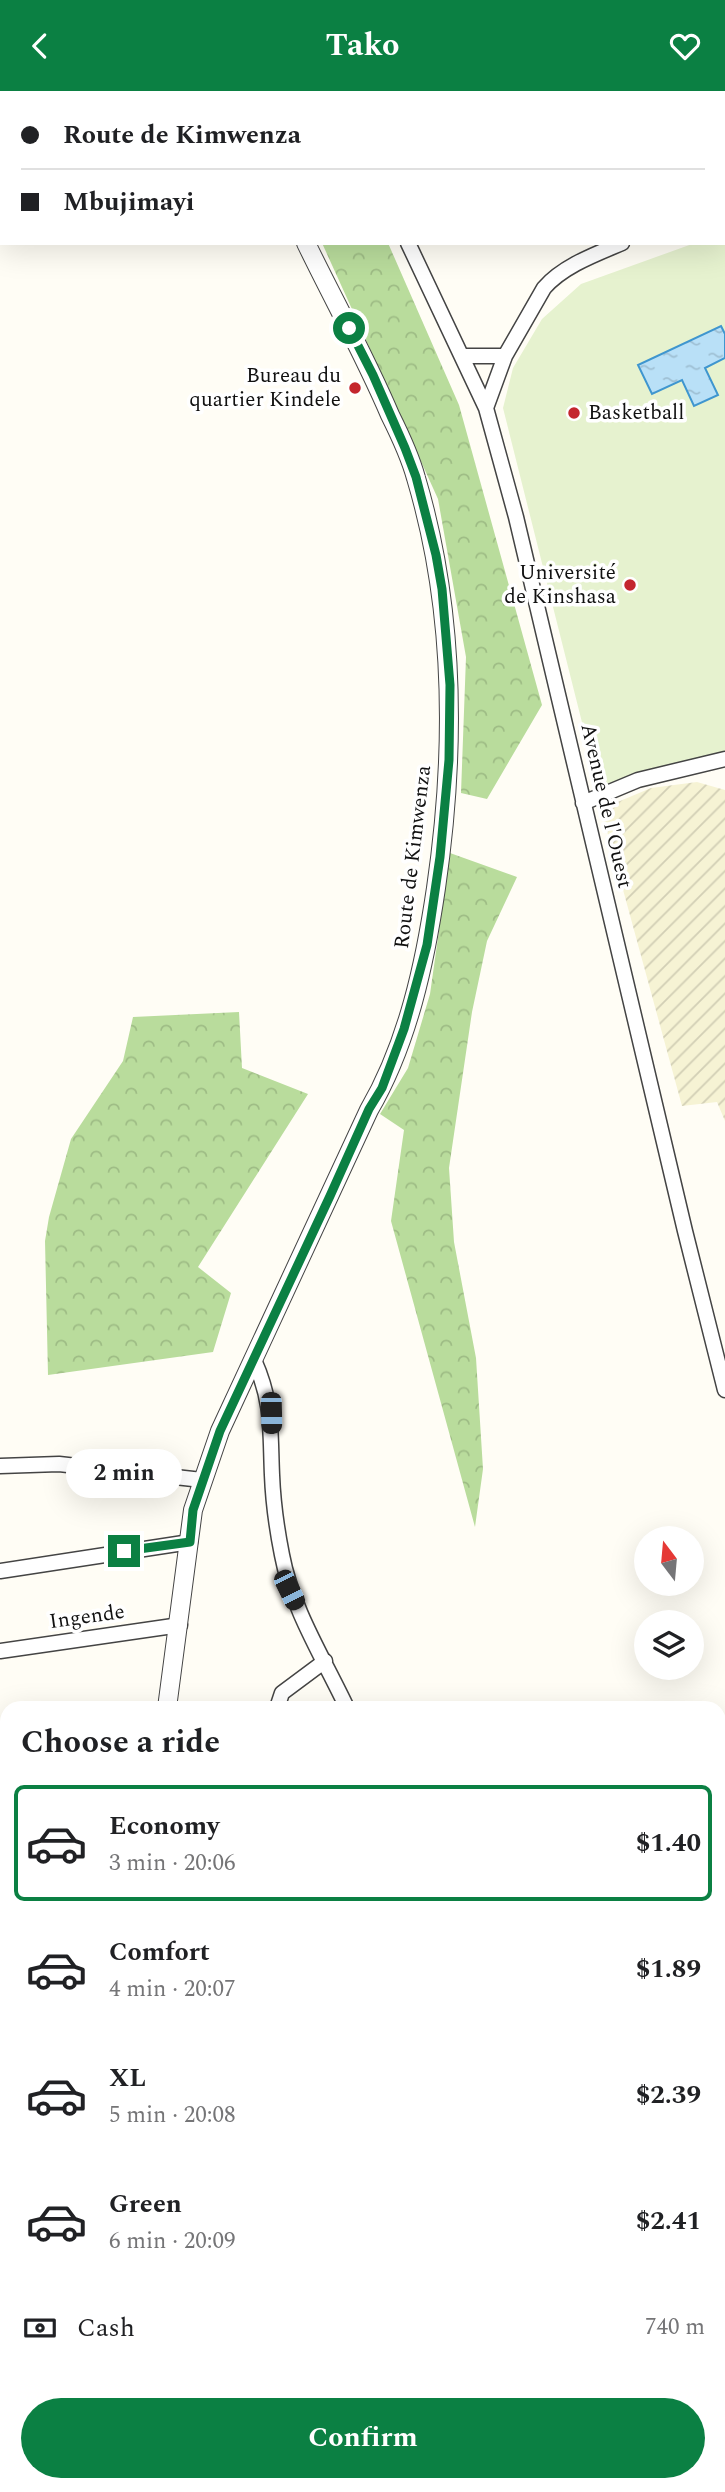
<!DOCTYPE html>
<html lang="en">
<head>
<meta charset="utf-8">
<style>
  :root { --surface:#fff; --page:#f6f6f6; --text:#202124; --muted:#757577; --line:#e0e0e0; --accent:#0b8043 }
  body { margin:0; font-family:Spectral,serif; background:var(--page); color:var(--text); height:100vh; display:flex; flex-direction:column; font-size:26px; white-space:nowrap }
  * { box-sizing:border-box; margin:0 }
  p { font-size:23px; color:var(--muted) }
  .icon { flex:none; width:38px; height:38px; fill:none; stroke:currentColor; stroke-width:2; stroke-linecap:round; stroke-linejoin:round }
  .map { position:relative; flex:1; overflow:hidden }
  .details { position:absolute; left:0px; top:1610px; width:726px; height:791px; display:flex; flex-direction:column; background:var(--surface); border-radius:21px 21px 0 0; box-shadow:0 7px 28px #0002 }
  .details>* { flex:none }
  .guide { position:absolute; left:0px; top:0px; width:726px; height:154px; box-shadow:0 7px 28px #0002; display:grid; align-content:center; height:154px; padding:0 21px; background:var(--surface) }
  .needle { width:46px; rotate:344deg }
  .tools { position:absolute; left:634px; top:1435px; display:grid; gap:14px }
  .tools a { display:grid; place-items:center; width:70px; height:70px; border-radius:50%; background:var(--surface); box-shadow:0 7px 28px #0002; font-size:35px }
  .end { position:absolute; width:32px; height:32px; margin:-16px; border:9px solid #0b8043; background:#fff; box-shadow:0 0 0 4px #fff }
  .from { border-radius:50% }
  .bubble { position:absolute; height:49px; border-radius:24px; background:var(--surface); box-shadow:0 7px 28px #0002; font-size:23px; font-weight:700; line-height:49px; text-align:center }
  .car { position:absolute; width:21px; height:42px; margin:-21px -10px; border-radius:9px; box-shadow:0 0 5px 2px #0007; background:linear-gradient(#222 24%,#8ab4d8 0 40%,#222 0 76%,#8ab4d8 0 86%,#222 0) }
  .guide b { display:flex; align-items:center; gap:24px; height:66px; font-size:26px }
  .guide b+b { border-top:2px solid var(--line) }
  .guide i { width:18px; height:18px; background:var(--text) }
  ul { padding:0; list-style:none }
  li { display:flex; align-items:center; gap:21px; height:116px; margin:0 14px 10px; padding:0 7px; border:4px solid transparent; border-radius:10px }
  li div { flex:1 }
  li b { display:block; font-size:26px }
  li em { font-style:normal; font-weight:700 }
  li.on { border-color:var(--accent) }
  li>.icon { width:63px; height:63px; stroke-width:1.5 }
  h2 { padding:0 21px; font-size:32px; line-height:84px }
  .pay { display:flex; align-items:center; gap:18px; height:77px; padding:0 21px; font-size:26px }
  .pay p { margin-inline-start:auto }
  .action { display:flex; gap:14px; margin-top:auto; padding:14px 21px }
  .action a { flex:1; height:80px; border-radius:42px; background:var(--accent); color:#fff; font-size:28px; font-weight:700; line-height:80px; text-align:center }
  header { display:flex; justify-content:space-between; align-items:center; height:91px; padding:0 21px; background:var(--accent); color:#fff; font-size:32px; font-weight:700 }
  .map>svg:first-child { display:block }
</style>
</head>
<body>
<header><svg class="icon" aria-label="back" viewBox="0 0 24 24"><path d="M15 5l-7 7 7 7"/></svg>Tako<svg class="icon" aria-label="heart" viewBox="0 0 24 24"><path d="M12 20l-8-8c-3-5 5-10 8-4 3-6 11-1 8 4z"/></svg></header>
<div class="map">
<svg width="725" height="2401" viewBox="0 0 725 2401">
  <defs>
    <pattern id="farmland-furrows" width="10" height="10" patternUnits="userSpaceOnUse" patternTransform="scale(1.75)"><rect width="10" height="10" fill="#f6f3d4"/><path d="M-1 1l2-2M0 10L10 0M9 11l2-2" fill="none" stroke="#d2cfb5"/></pattern>
    <pattern id="forest-crowns" width="20" height="18" patternUnits="userSpaceOnUse" patternTransform="scale(1.75)"><rect width="20" height="18" fill="#b9dc9c"/><path d="M2 6a3 3 0 1 1 6 0M12 15a3 3 0 1 1 6 0" fill="none" stroke="#9ebc85"/></pattern>
    <pattern id="water-ripples" width="26" height="14" patternUnits="userSpaceOnUse" patternTransform="scale(1.75)"><rect width="26" height="14" fill="#b9e0f7"/><path d="M2 4q2-2 4 0t4 0M15 11q2-2 4 0t4 0" fill="none" stroke="#9ebfd3"/></pattern>
  </defs>
  <rect width="100%" height="100%" fill="#fffdf5"/>
  <path fill="url(#farmland-furrows)" d="M697,691L725,699V1030L717,1011L682,1015L601,718L651,697Z"/>
  <path fill="url(#forest-crowns)" d="M322,152H388L459,314L542,614L487,708L461,702L466,566L438,408Z
    M450,762L517,786L487,850L472,921L449,1077L454,1151L476,1267L483,1378L475,1436L391,1130L404,1039L380,1023L408,977L430,903Z
    M239,921L242,977L308,1003L198,1176L231,1202L213,1261L48,1284L45,1150L49,1126L71,1048L123,970L133,926Z"/>
  <path fill="#e6f2cf" d="M725,141V663L599,699L503,317L513,277L542,228L581,193L695,152H724Z"/>
  <path fill="url(#water-ripples)" stroke="#3f96cf" stroke-width="2" d="M721,235L725,243V267L705,277L718,304L694,315L682,289L652,303L638,274Z"/>
  <g fill="none" stroke-linecap="round" stroke-linejoin="round">
    <g stroke="#444" stroke-width="17">
      <path id="minor" d="M333,0L334,2
        M724,115L725,114
        M408,152L486,317L516,426L685,1140L725,1299
        M462,265H505
        M486,317L505,265L544,197C563,175 596,163 622,152
        M583,712L638,689L725,668
        M254,1269C273,1311 270,1339 272,1384C273,1410 277,1439 282,1464C292,1518 324,1568 347,1617
        M0,1375L59,1373L202,1389
        M0,1480L190,1451
        M0,1560L180,1534
        M277,1617L282,1602L325,1570
        M0,1644L7,1643
        M0,1721H7
        M0,1805H7
        M0,1890L7,1889
        M0,1974H7
        M0,2055H7
        M0,2142H7
        M0,2224L7,2225
        M0,2305L7,2306
        M414,2394V2401
        M604,2394L605,2401"/>
    </g>
    <g stroke="#444" stroke-width="20">
      <path id="tertiary" d="M233,0L234,2
        M167,1617L193,1419L220,1340L369,1019C408,952 425,872 436,797C456,660 456,521 416,387C410,365 400,344 390,324C365,265 334,210 306,152
        M185,2401V2394"/>
    </g>
    <use href="#minor" stroke="#fff" stroke-width="14"/>
    <use href="#tertiary" stroke="#fff" stroke-width="18"/>
  </g>
  <g fill="none" stroke-linecap="round" stroke-linejoin="round">
    <path stroke="#0b8043" stroke-width="9" d="M124,1460L190,1451L193,1419L220,1340L330,1105L369,1018L382,997L404,938L427,854L440,766L449,669L450,594L442,498L436,464L416,386L405,357L373,284L349,237"/>
  </g>
  <g fill="#c4262e" stroke="#fff" stroke-width="2.5">
    <circle cx="355" cy="297" r="7"/>
    <circle cx="574" cy="322" r="7"/>
    <circle cx="630" cy="494" r="7"/>
  </g>
  <g text-anchor="middle" dominant-baseline="central" stroke-width="7" stroke-linejoin="round" paint-order="stroke">
    <g font-size="21" fill="#111" stroke="#fff" text-anchor="end">
      <text x="341" y="285">Bureau du<tspan x="341" dy="24">quartier Kindele</tspan></text>
      <text x="588" y="322" text-anchor="start">Basketball</text>
      <text x="616" y="482">Université<tspan x="616" dy="24">de Kinshasa</tspan></text>
    </g>
    <g font-size="21" fill="#111" stroke="#fff">
      <text transform="translate(606 715) rotate(77)">Avenue de l'Ouest</text>
      <text transform="translate(413 766) rotate(-83)">Route de Kimwenza</text>
      <text transform="translate(87 1526) rotate(-8)">Ingende</text>
    </g>
  </g>
</svg>
<div class="tools">
<a><svg class="needle" viewBox="-14 -14 28 28"><path d="M0-13l5 13h-10z" fill="#e53935"/><path d="M0 13l5-13h-10z" fill="#757577"/></svg></a>
<a><svg class="icon" aria-label="layers" viewBox="0 0 24 24"><path d="M12 4l9 5-9 5-9-5zM3 14l9 5 9-5"/></svg></a>
</div>
<i class="end from" style="left:349px;top:237px"></i>
<i class="end" style="left:124px;top:1460px"></i>
<div class="bubble" style="left:66px;top:1358px;width:116px">2 min</div>
<i class="car" style="left:271px;top:1322px;rotate:179deg"></i>
<i class="car" style="left:289px;top:1499px;rotate:154deg"></i>
<div class="guide">
<b><i class="from"></i>Route de Kimwenza</b>
<b><i></i>Mbujimayi</b>
</div>
<section class="details">
<h2>Choose a ride</h2>
<ul>
<li class="on"><svg class="icon" aria-label="car" viewBox="0 0 24 24"><path d="M5 17H2v-5l4-1 3-4h7l3 4 3 1v5h-3M9 17h6M6 11h13"/><circle cx="7" cy="17" r="2"/><circle cx="17" cy="17" r="2"/></svg><div><b>Economy</b><p>3 min · 20:06</p></div><em>$1.40</em></li>
<li><svg class="icon" aria-label="car" viewBox="0 0 24 24"><path d="M5 17H2v-5l4-1 3-4h7l3 4 3 1v5h-3M9 17h6M6 11h13"/><circle cx="7" cy="17" r="2"/><circle cx="17" cy="17" r="2"/></svg><div><b>Comfort</b><p>4 min · 20:07</p></div><em>$1.89</em></li>
<li><svg class="icon" aria-label="car" viewBox="0 0 24 24"><path d="M5 17H2v-5l4-1 3-4h7l3 4 3 1v5h-3M9 17h6M6 11h13"/><circle cx="7" cy="17" r="2"/><circle cx="17" cy="17" r="2"/></svg><div><b>XL</b><p>5 min · 20:08</p></div><em>$2.39</em></li>
<li><svg class="icon" aria-label="car" viewBox="0 0 24 24"><path d="M5 17H2v-5l4-1 3-4h7l3 4 3 1v5h-3M9 17h6M6 11h13"/><circle cx="7" cy="17" r="2"/><circle cx="17" cy="17" r="2"/></svg><div><b>Green</b><p>6 min · 20:09</p></div><em>$2.41</em></li>
</ul>
<div class="pay"><svg class="icon" aria-label="cash" viewBox="0 0 24 24"><path d="M3 7h18v10H3z"/><circle cx="12" cy="12" r="2"/></svg>Cash<p>740 m</p></div>
<div class="action"><a>Confirm</a></div>
</section>
</div>
</body>
</html>
